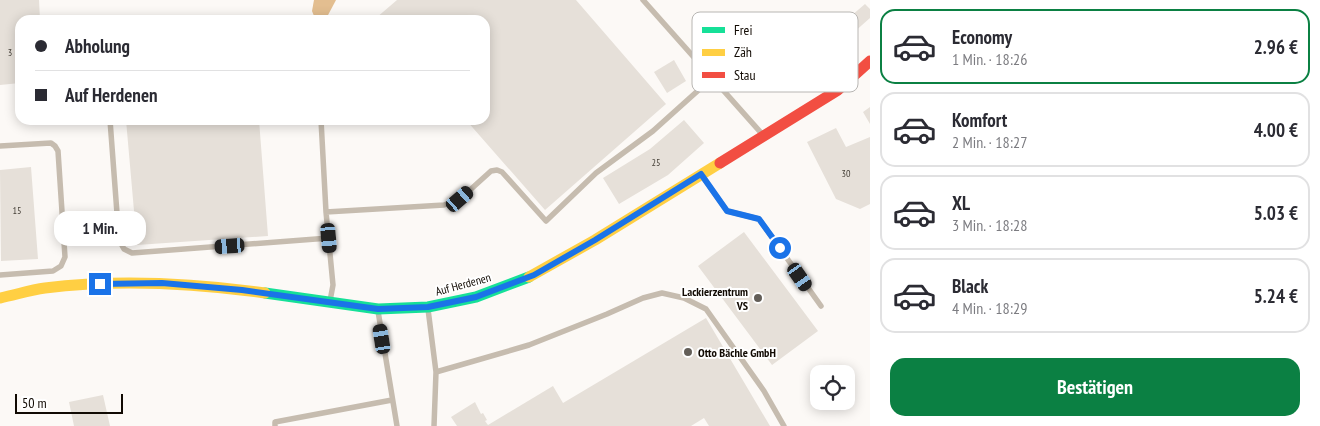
<!DOCTYPE html>
<html lang="de">
<head>
<meta charset="utf-8">
<style>
  :root { --surface:#fff; --page:#f7f7f7; --text:#2b2b33; --muted:#7c7c81; --line:#e1e1e2; --accent:#0b8043 }
  body { margin:0; font-family:"PT Sans Narrow",sans-serif; background:var(--page); color:var(--text); height:100vh; display:flex; flex-direction:column; font-size:19px; white-space:nowrap }
  * { box-sizing:border-box; margin:0 }
  p { font-size:16px; color:var(--muted) }
  .icon { flex:none; width:28px; height:28px; fill:none; stroke:currentColor; stroke-width:2; stroke-linecap:round; stroke-linejoin:round }
  .map { position:relative; flex:1; overflow:hidden }
  .details { display:flex; flex-direction:column; background:var(--surface); width:450px }
  .details>* { flex:none }
  .guide { position:absolute; left:15px; top:15px; width:475px; height:110px; border-radius:15px; box-shadow:0 2px 12px #0003; display:grid; align-content:center; height:110px; padding:0 20px; background:var(--surface) }
  .tools { position:absolute; left:810px; top:365px; display:grid; gap:10px }
  .tools a { display:grid; place-items:center; width:45px; height:45px; border-radius:10px; background:var(--surface); box-shadow:0 2px 12px #0003; font-size:25px }
  .scale { position:absolute; left:15px; bottom:12px; width:108px; box-sizing:border-box; padding-left:5px; border:2px solid #110a03; border-top:0; font-size:14px; line-height:18px; white-space:nowrap; color:#110a03; -webkit-text-stroke:4px #fff; paint-order:stroke }
  .end { position:absolute; width:22px; height:22px; margin:-11px; border:6px solid #1a73e8; background:#fff; box-shadow:0 0 0 2px #fff }
  .from { border-radius:50% }
  .bubble { position:absolute; height:35px; border-radius:15px; background:var(--surface); box-shadow:0 2px 12px #0003; font-size:16px; font-weight:600; line-height:35px; text-align:center }
  .car { position:absolute; width:15px; height:30px; margin:-15px -8px; border-radius:6px; box-shadow:0 0 4px 1px #0007; background:linear-gradient(#222 24%,#8ab4d8 0 40%,#222 0 76%,#8ab4d8 0 86%,#222 0) }
  .guide b { display:flex; align-items:center; gap:18px; height:48px; font-size:19px }
  .guide b+b { border-top:1px solid var(--line) }
  .guide i { width:12px; height:12px; background:var(--text) }
  ul { padding:9px 0 0; list-style:none }
  li { display:flex; align-items:center; gap:15px; height:75px; margin:0 10px 8px; padding:0 10px; border:2px solid var(--line); border-radius:15px }
  li div { flex:1 }
  li b { display:block; font-size:19px }
  li em { font-style:normal; font-weight:600 }
  li.active { border-color:var(--accent) }
  li>.icon { width:45px; height:45px; stroke-width:1.5 }
  .action { display:flex; gap:10px; margin-top:auto; padding:10px 20px }
  .action a { flex:1; height:58px; border-radius:15px; background:var(--accent); color:#fff; font-size:20px; font-weight:600; line-height:58px; text-align:center }
  main { display:flex; flex:1; min-height:0 }
  .map>svg:first-child { display:block }
</style>
</head>
<body>
<main>
<div class="map">
<svg width="870" height="426" viewBox="0 0 870 426">
  <rect width="100%" height="100%" fill="#fcf9f6"/>
  <path fill="#e3be90" d="M314,0H336L327,17L321,20L314,16L312,11Z"/>
  <path fill="#e6e0d9" d="M0,0H39L40,20H20V83L0,85Z
    M397,0H576L666,104L545,210L466,120H485V20H377L376,18Z
    M865,4L870,9V18L827,56L817,45Z
    M674,60L686,81L667,93L654,72Z
    M870,107V124L863,112Z
    M126,120H259L268,236L137,245Z
    M684,120L704,143L668,175L619,204L603,178L650,149Z
    M836,128L846,147L870,137V204L860,209L836,199L807,142Z
    M31,167L38,259L1,261L0,170Z
    M744,232L818,331L772,365L698,266Z
    M706,318L770,426H709L704,418L691,426H457L451,417L475,402L481,414L483,413L487,420L485,421L488,425L553,386L563,403Z
    M103,395L110,426H74L69,402Z"/>
  <g fill="none" stroke-linecap="round" stroke-linejoin="round">
    <path stroke="#c6bcaf" stroke-width="5.5" d="M643,0L762,134
      M110,120L119,240L124,249L132,253L329,238
      M321,120L326,212
      M0,146L51,143L55,146L58,151L65,257L61,266L53,271L0,275
      M702,176L727,211L759,219L821,306
      M330,301L333,285L326,212L444,205L460,199L491,171L497,170L502,172L546,221L596,173L653,131L712,78
      M428,309L436,372L434,426
      M378,311L397,426
      M436,372L529,345L607,314L643,298L662,293L684,298L706,309L764,391L784,426
      M275,426V422L392,400"/>
    <path stroke="#16e098" stroke-width="11" d="M265,293L378,309L428,307L476,297L529,277"/>
    <path stroke="#ffcf43" stroke-width="11" d="M529,277L595,240L720,163
      M0,298C15,295 30,290 45,288C118,279 192,283 265,293"/>
    <path stroke="#f24e42" stroke-width="11" d="M720,163L838,90L870,61"/>
  </g>
  <g fill="none" stroke-linecap="round" stroke-linejoin="round">
    <path stroke="#1a73e8" stroke-width="6" d="M100,284L162,283L242,290L378,309L428,307L476,297L534,275L595,240L701,174L727,211L759,219L780,248"/>
  </g>
  <g fill="#635e58" stroke="#fff" stroke-width="2">
    <circle cx="758" cy="298" r="5"/>
    <circle cx="688" cy="352" r="5"/>
  </g>
  <g text-anchor="middle" dominant-baseline="central" stroke-width="4" stroke-linejoin="round" paint-order="stroke">
    <g font-size="10" fill="#464038">
      <text x="10" y="52">3</text>
      <text x="656" y="162">25</text>
      <text x="846" y="173">30</text>
      <text x="17" y="210">15</text>
    </g>
    <g font-size="12" fill="#110a03" stroke="#fff">
      <text transform="translate(463 284) rotate(-15)">Auf Herdenen</text>
    </g>
    <g font-size="12" font-weight="bold" fill="#110a03" stroke="#fff" text-anchor="end">
      <text x="748" y="291">Lackierzentrum<tspan x="748" dy="14">VS</tspan></text>
      <text x="698" y="352" text-anchor="start">Otto Bächle GmbH</text>
    </g>
  </g>
  <rect x="692" y="12" width="166" height="80" rx="8" fill="#fff" stroke="#b8b6b3" stroke-width="1"/>
  <rect x="702" y="27" width="23" height="6" fill="#16e098"/>
  <rect x="702" y="49" width="23" height="7" fill="#ffcf43"/>
  <rect x="702" y="72" width="23" height="6" fill="#f24e42"/>
  <g font-size="14" fill="#110a03">
    <text x="734" y="35">Frei</text>
    <text x="734" y="57">Zäh</text>
    <text x="734" y="80">Stau</text>
  </g>
</svg>
<div class="tools">
<a><svg class="icon" aria-label="locate" viewBox="0 0 24 24"><circle cx="12" cy="12" r="6"/><path d="M12 2v4M12 18v4M2 12h4M18 12h4"/></svg></a>
</div>
<div class="scale">50 m</div>
<i class="end from" style="left:780px;top:248px"></i>
<i class="end" style="left:100px;top:284px"></i>
<div class="bubble" style="left:54px;top:211px;width:92px">1 Min.</div>
<i class="car" style="left:460px;top:199px;rotate:49deg"></i>
<i class="car" style="left:329px;top:238px;rotate:175deg"></i>
<i class="car" style="left:230px;top:246px;rotate:266deg"></i>
<i class="car" style="left:800px;top:277px;rotate:145deg"></i>
<i class="car" style="left:382px;top:339px;rotate:351deg"></i>
<div class="guide">
<b><i class="from"></i>Abholung</b>
<b><i></i>Auf Herdenen</b>
</div>
</div>
<section class="details">
<ul>
<li class="active"><svg class="icon" aria-label="car" viewBox="0 0 24 24"><path d="M5 17H2v-5l4-1 3-4h7l3 4 3 1v5h-3M9 17h6M6 11h13"/><circle cx="7" cy="17" r="2"/><circle cx="17" cy="17" r="2"/></svg><div><b>Economy</b><p>1 Min. · 18:26</p></div><em>2.96 €</em></li>
<li><svg class="icon" aria-label="car" viewBox="0 0 24 24"><path d="M5 17H2v-5l4-1 3-4h7l3 4 3 1v5h-3M9 17h6M6 11h13"/><circle cx="7" cy="17" r="2"/><circle cx="17" cy="17" r="2"/></svg><div><b>Komfort</b><p>2 Min. · 18:27</p></div><em>4.00 €</em></li>
<li><svg class="icon" aria-label="car" viewBox="0 0 24 24"><path d="M5 17H2v-5l4-1 3-4h7l3 4 3 1v5h-3M9 17h6M6 11h13"/><circle cx="7" cy="17" r="2"/><circle cx="17" cy="17" r="2"/></svg><div><b>XL</b><p>3 Min. · 18:28</p></div><em>5.03 €</em></li>
<li><svg class="icon" aria-label="car" viewBox="0 0 24 24"><path d="M5 17H2v-5l4-1 3-4h7l3 4 3 1v5h-3M9 17h6M6 11h13"/><circle cx="7" cy="17" r="2"/><circle cx="17" cy="17" r="2"/></svg><div><b>Black</b><p>4 Min. · 18:29</p></div><em>5.24 €</em></li>
</ul>
<div class="action"><a>Bestätigen</a></div>
</section>
</main>
</body>
</html>
